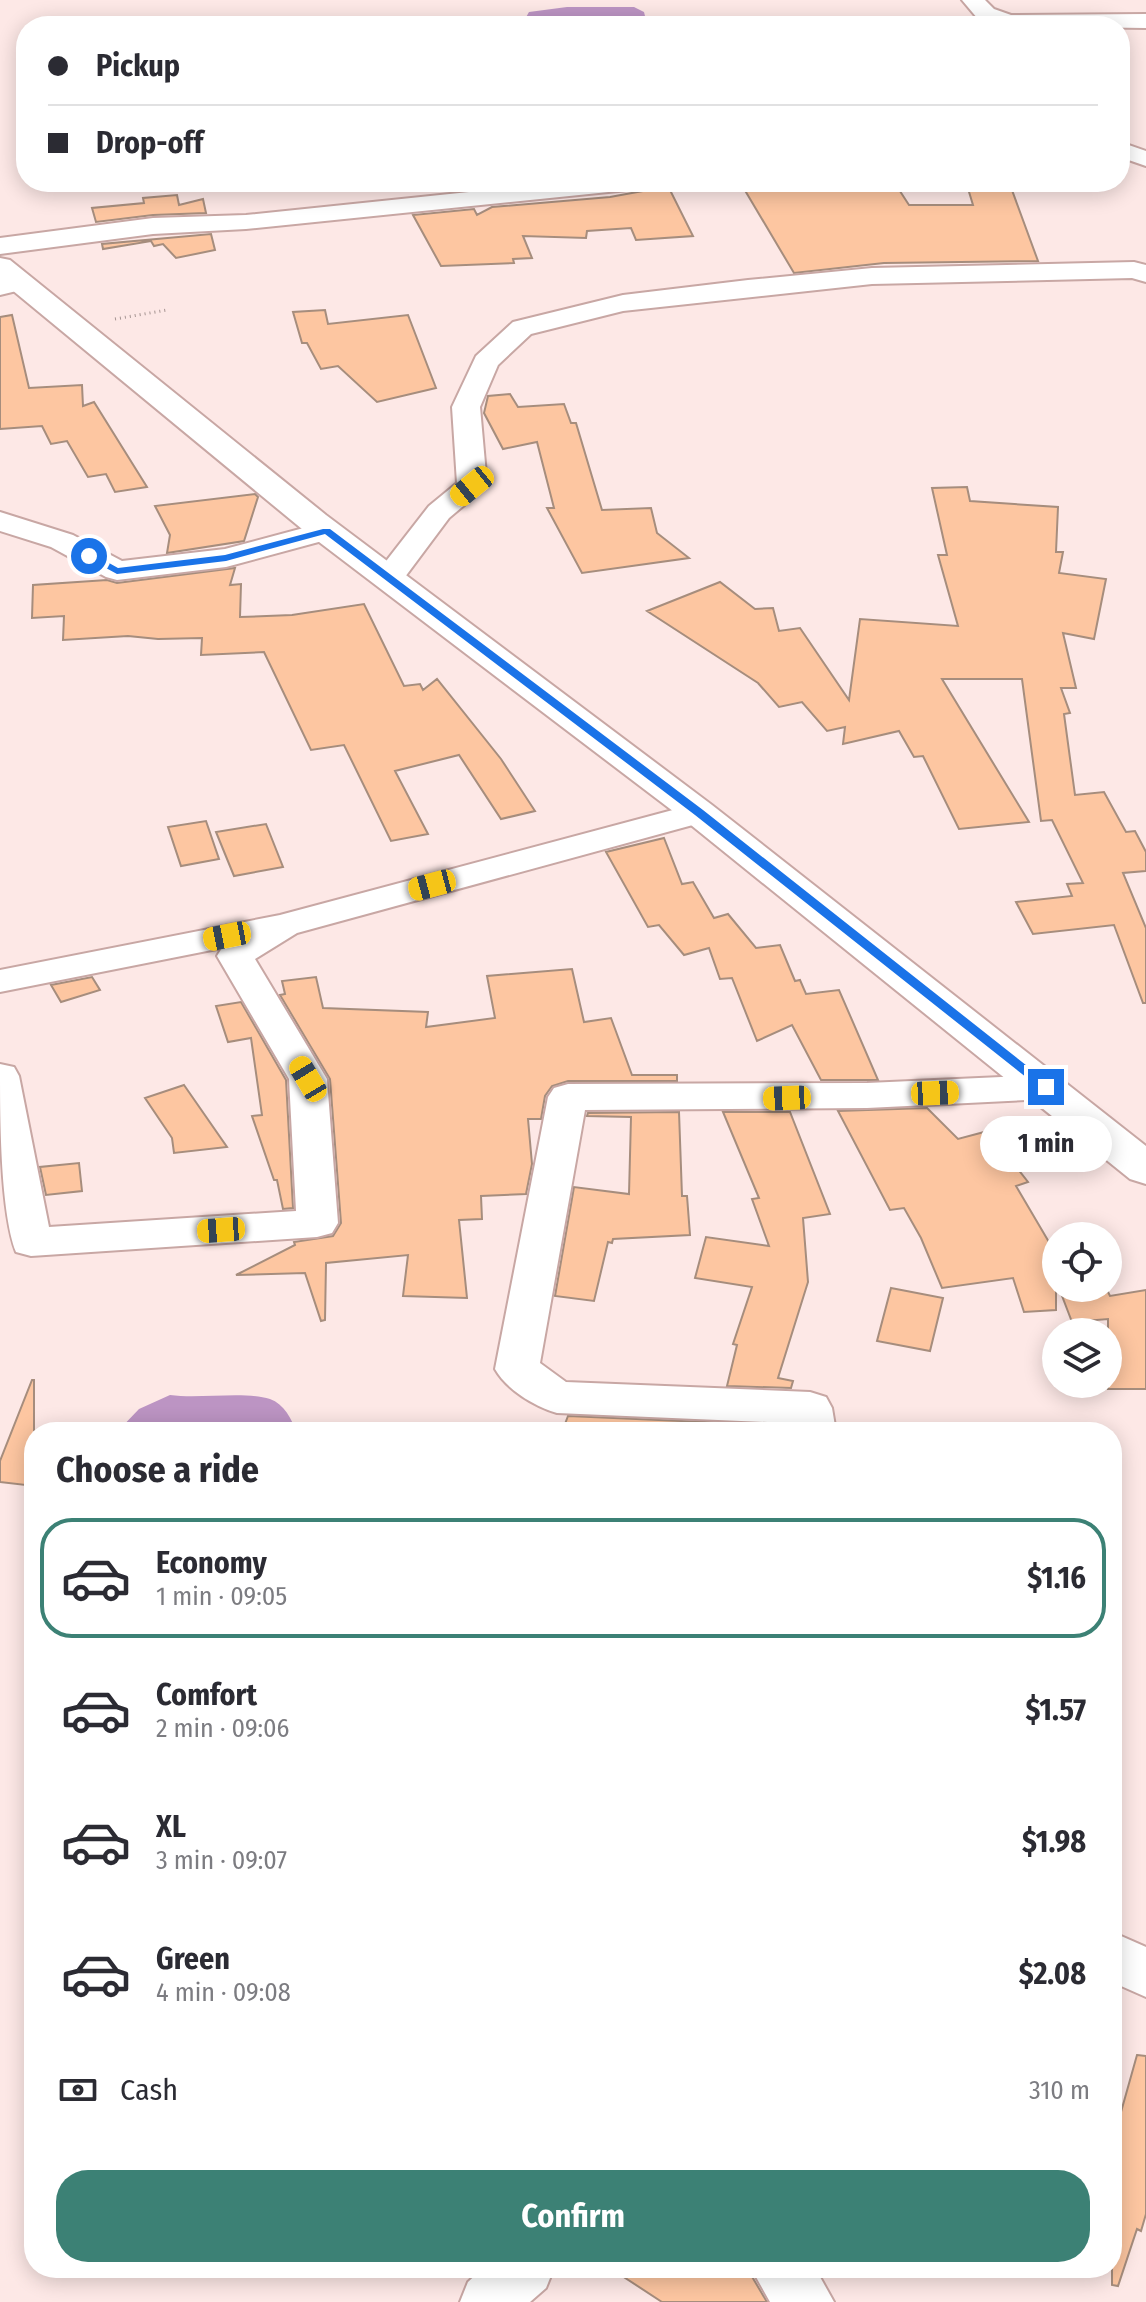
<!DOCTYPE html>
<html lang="en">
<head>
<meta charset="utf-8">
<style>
  :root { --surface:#fff; --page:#f7f7f7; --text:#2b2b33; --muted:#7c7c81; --line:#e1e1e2; --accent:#3c8175 }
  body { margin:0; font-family:"Fira Sans Condensed",sans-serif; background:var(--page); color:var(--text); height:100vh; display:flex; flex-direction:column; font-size:30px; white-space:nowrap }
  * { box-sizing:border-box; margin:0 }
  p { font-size:26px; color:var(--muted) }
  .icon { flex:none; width:44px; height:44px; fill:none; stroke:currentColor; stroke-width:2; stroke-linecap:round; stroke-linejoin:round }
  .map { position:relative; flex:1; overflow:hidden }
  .details { position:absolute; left:24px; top:1422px; width:1098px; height:856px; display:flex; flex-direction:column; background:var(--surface); border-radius:32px; box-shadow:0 4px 20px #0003 }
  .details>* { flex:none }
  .guide { position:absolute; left:16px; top:16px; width:1114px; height:176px; border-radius:32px; box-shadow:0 4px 20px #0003; display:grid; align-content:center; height:176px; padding:0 32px; background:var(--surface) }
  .controls { position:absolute; left:1042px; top:1222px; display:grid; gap:16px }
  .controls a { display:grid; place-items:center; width:80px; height:80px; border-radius:50%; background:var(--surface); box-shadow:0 4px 20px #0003; font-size:40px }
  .end { position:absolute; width:36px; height:36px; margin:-18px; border:10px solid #1a73e8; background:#fff; box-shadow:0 0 0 4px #fff }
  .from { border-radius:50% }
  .bubble { position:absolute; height:56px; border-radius:28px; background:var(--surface); box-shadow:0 4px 20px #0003; font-size:26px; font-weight:700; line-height:56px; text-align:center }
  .car { position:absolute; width:24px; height:48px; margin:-24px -12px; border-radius:10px; box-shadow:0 0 6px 2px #0007; background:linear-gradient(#f5c518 24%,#345 0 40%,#f5c518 0 76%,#345 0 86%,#f5c518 0) }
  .guide b { display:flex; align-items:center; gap:28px; height:76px; font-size:30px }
  .guide b+b { border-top:2px solid var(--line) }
  .guide i { width:20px; height:20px; background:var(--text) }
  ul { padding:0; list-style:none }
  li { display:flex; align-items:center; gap:24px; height:120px; margin:0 16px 12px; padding:0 16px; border:4px solid transparent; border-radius:32px }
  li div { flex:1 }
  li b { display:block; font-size:30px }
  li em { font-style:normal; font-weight:700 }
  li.active { border-color:var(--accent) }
  li>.icon { width:72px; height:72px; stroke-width:1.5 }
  h2 { padding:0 32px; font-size:36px; line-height:96px }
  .pay { display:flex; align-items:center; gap:20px; height:88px; padding:0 32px; font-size:30px }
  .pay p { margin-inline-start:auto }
  .action { display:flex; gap:16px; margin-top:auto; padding:16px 32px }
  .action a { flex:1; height:92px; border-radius:32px; background:var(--accent); color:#fff; font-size:32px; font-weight:700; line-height:92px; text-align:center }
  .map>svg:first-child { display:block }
</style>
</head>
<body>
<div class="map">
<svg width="1146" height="2302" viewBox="0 0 1146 2302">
  <rect width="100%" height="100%" fill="#fde8e6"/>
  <path fill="#bc94c3" d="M567,7H634L644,12L646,20L638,26H534L525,19L529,12Z
    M170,1395C199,1399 245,1391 270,1399C284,1404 292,1419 296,1432H117L139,1409Z"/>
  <path fill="#fdc6a1" stroke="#a68d7d" stroke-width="2" d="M653,182H666L693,236L636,240L631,228L587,231L586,238L523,236L532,258L513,259L514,263L441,266L413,215L474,209L477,215L492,207L610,197L648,190Z
    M740,182H833L835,189L896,185L909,205H973L966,182H1009L1038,261L884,263L794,273Z
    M177,195L179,205L203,199L206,213L153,215L96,222L92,208L144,203L143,198Z
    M211,234L215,250L176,258L163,244L154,246L151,241L103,249L102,244Z
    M325,310L328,324L408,315L436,388L377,402L338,366L321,369L307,343H302L293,312Z
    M12,315L29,388L82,385L83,406L94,402L147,487L115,492L106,474L88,477L67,441L51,444L42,426L0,429V317Z
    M510,394L518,407L564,404L571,423H576L602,510L651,508L657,533L689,558L582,573L547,508H554L537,442L503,449L484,413L488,396Z
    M967,487L970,501L1058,507L1056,552H1063L1059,573L1106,579L1094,639L1063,633L1076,688H1061L1070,713L1064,714L1075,795L1104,792L1126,832L1135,831L1146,852V871L1123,873L1146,928V1003H1143L1114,925L1033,934L1016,902L1072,896L1067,884L1083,883L1052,820L1041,821L1022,679H942L1029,822L959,829L923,756L914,757L899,731L843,744L845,727L827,731L802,702L779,707L758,683L647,611L720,582L755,609L773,608L779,631L800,628L849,700L860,619L958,626L938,555H947L932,488Z
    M255,494L258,497L244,541L167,553L170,535L155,506Z
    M235,568L230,585L241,584L240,617L292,615L364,604L404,686L420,684L423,690L437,679L501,759L535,811L501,819L459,755L395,771L428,834L391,841L344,745L311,750L264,652L201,655L202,638L158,639L128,636L63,640L64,616L32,618L33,585L107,580L117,583Z
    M206,821L219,859L181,866L168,827Z
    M266,824L283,867L234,876L216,832Z
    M664,838L682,884L693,882L714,918L728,914L756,948L780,945L795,981L800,980L806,994L839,990L878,1080H821L792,1025L757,1041L732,978L720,979L709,948L684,955L659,925L648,927L606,852Z
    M572,969L584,1022L611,1018L632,1075H677V1081H568L552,1086L545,1096L541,1119H528L532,1164L526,1194L481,1196L482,1219L459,1220L467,1298L403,1296L408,1255L326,1263L325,1320L321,1321L305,1273L236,1275L295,1245L294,1242L333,1236L341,1223L330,1079L280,995L285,994L282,981L316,977L323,1008L428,1012L426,1027L495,1018L487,976Z
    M92,977L100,990L61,1002L51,985Z
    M241,1002L286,1080L293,1208L283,1209L277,1180H274L252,1116L262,1115L251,1038L228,1042L216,1006Z
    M184,1085L227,1147L174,1153L172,1138L145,1098Z
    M927,1108L958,1139L988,1131L1028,1182L1016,1186L1056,1254V1310L1024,1312L1013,1278L942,1288L921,1238L904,1208L890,1210L838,1111Z
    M679,1112L682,1196H687L690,1235L613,1239L612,1243L608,1242L594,1301L555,1296L574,1187L629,1194L631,1117L587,1116L588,1113Z
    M723,1112H790L830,1214L803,1218L808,1282L778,1378L793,1381L791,1388L727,1386L737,1345L733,1344L752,1287L695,1278L706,1237L769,1246L752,1199L759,1198Z
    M79,1163L82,1191L46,1195L40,1167Z
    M891,1288L943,1298L930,1351L877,1341Z
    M1059,1288H1106L1110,1296L1146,1290V1389H1108V1319L1072,1322Z
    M32,1380H34V1486L0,1482V1461Z
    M568,1416L749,1424L748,1432H562Z
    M1137,2055L1146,2056V2214L1141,2231L1137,2229L1118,2286L1112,2285V2144Z
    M610,2268H742L751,2275L767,2302H662Z"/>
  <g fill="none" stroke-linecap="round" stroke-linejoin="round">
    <g stroke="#c8a7a4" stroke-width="4">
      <path id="minor" d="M962,0H985L994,9L1011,15L1146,14V28L1000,26L978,19Z
        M1120,142L1146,151V166L1120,157Z
        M566,182H650L647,187L638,189L246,229L153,234L0,254V238L153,218L246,215Z
        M1134,262L1146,265V282L1132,278L872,284L623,311L531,334L498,365L480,407L487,486L449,518L399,585L388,587L377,585L373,578L429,506L457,483L452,407L476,356L513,322L623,295L748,280L872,268Z
        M20,274L29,276L33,282L29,288L0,295V279Z
        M0,512L73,535L122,561L225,549L326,522L337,525L341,531L337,537L226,567L117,580L106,577L51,547L0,531Z
        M699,803L711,806L716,813L711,820L297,933L255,959L327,1079L338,1223L332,1233L317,1237L31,1256L16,1252C0,1211 0,1113 0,1064L14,1067L19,1076L49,1227L296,1211L289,1079L217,956L222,948L0,992V970L280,915Z
        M1046,1075L1060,1078L1065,1087L1060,1096L1046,1099L867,1108L585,1110L540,1363L566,1382L810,1392L826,1397L832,1408L836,1432H792L790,1423L557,1413C534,1406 507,1390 495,1369L548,1097L554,1088L568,1084L867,1083Z
        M1112,1932L1146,1947V1997L1112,1982Z
        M483,2268H554L546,2288L530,2302H460L468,2282Z
        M751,2268H815L834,2302H770Z"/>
    </g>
    <g stroke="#c8a7a4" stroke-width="4">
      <path id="tertiary" d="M0,258L10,260L326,515L712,805L1146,1146V1184L1130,1179L686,821L302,529L0,280Z"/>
    </g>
    <path stroke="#a59492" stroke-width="3" stroke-dasharray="1 4" stroke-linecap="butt" d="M115,319L167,310"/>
    <use href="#minor" fill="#fff" fill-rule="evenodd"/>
    <use href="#tertiary" fill="#fff" fill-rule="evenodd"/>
  </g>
  <path fill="#1a73e8" d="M323,529H330L703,810L1050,1084V1089H1041L695,815L325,534L226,561L117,574L84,556L93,554L118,568L225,555Z"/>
</svg>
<div class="controls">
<a><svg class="icon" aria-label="locate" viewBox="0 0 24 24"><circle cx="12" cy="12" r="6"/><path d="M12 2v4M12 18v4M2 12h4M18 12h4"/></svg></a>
<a><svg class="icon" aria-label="layers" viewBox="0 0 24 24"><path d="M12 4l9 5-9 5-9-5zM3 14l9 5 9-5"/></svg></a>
</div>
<i class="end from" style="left:89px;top:556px"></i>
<i class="end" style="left:1046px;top:1087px"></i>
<div class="bubble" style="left:980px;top:1116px;width:132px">1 min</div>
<i class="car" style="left:472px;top:486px;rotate:231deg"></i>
<i class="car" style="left:432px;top:885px;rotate:255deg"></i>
<i class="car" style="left:227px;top:936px;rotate:259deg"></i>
<i class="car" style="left:308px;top:1079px;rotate:329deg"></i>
<i class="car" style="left:935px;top:1093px;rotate:88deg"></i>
<i class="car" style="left:787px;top:1098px;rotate:268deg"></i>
<i class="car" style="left:221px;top:1230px;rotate:266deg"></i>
<div class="guide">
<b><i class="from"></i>Pickup</b>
<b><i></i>Drop-off</b>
</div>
<section class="details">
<h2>Choose a ride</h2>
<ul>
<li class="active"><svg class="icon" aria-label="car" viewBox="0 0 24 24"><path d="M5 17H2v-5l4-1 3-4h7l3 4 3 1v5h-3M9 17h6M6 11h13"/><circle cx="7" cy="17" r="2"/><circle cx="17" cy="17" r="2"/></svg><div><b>Economy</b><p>1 min · 09:05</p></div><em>$1.16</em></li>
<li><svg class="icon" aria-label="car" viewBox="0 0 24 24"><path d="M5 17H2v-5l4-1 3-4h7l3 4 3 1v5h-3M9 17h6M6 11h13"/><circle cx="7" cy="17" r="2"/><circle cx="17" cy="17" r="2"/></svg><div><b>Comfort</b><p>2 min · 09:06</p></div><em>$1.57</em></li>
<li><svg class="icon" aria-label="car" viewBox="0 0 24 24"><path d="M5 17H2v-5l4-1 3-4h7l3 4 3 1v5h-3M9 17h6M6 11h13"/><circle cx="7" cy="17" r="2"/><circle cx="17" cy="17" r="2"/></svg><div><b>XL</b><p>3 min · 09:07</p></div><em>$1.98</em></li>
<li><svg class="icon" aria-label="car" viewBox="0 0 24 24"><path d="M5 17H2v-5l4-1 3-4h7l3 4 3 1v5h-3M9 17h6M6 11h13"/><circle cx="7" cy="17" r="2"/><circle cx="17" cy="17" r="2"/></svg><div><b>Green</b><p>4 min · 09:08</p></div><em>$2.08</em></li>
</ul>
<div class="pay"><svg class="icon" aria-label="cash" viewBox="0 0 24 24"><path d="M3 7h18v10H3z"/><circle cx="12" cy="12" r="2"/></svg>Cash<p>310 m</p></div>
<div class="action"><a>Confirm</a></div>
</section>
</div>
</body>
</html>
